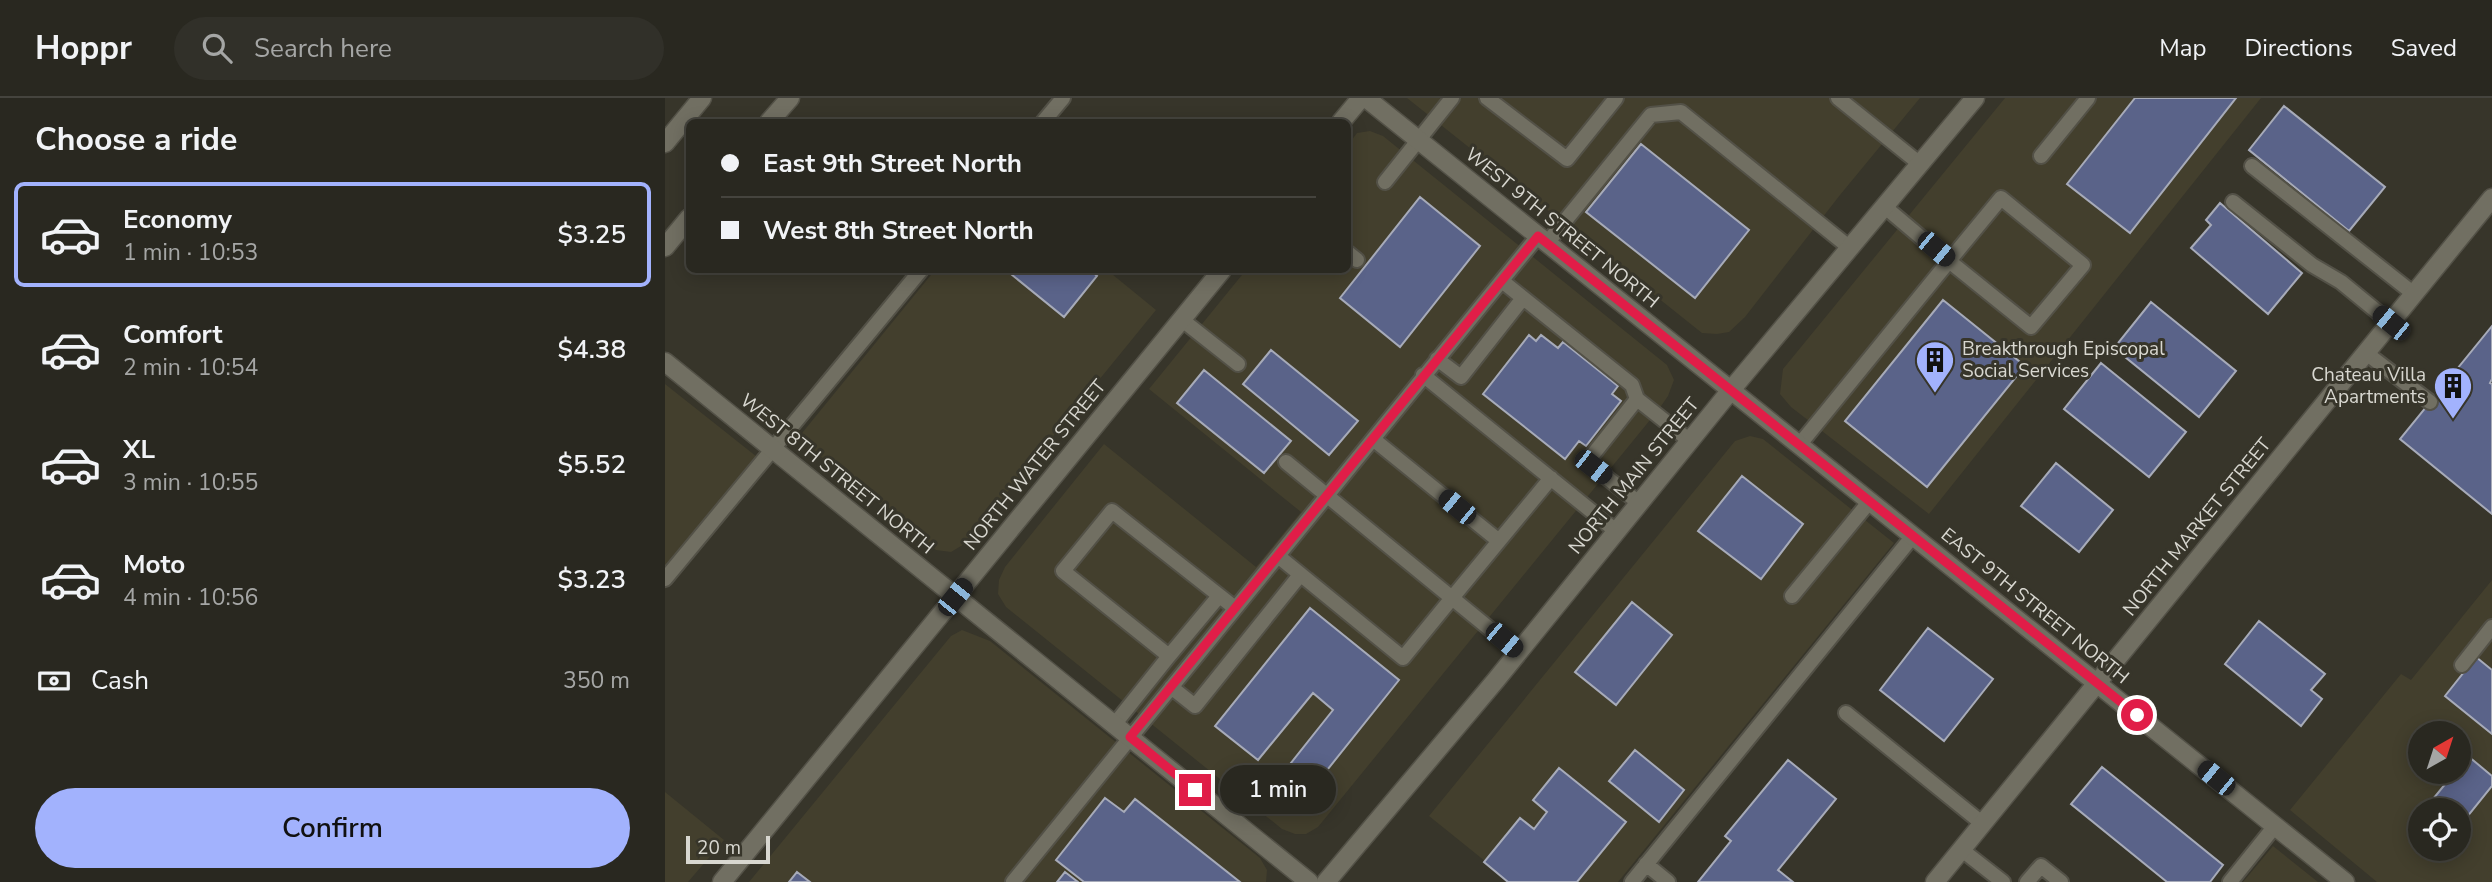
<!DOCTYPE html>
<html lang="en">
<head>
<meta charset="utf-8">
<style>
  :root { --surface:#292820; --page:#313029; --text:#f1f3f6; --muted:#a5a6a5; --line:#45443e; --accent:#a2b2fd }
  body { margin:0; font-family:"Nunito Sans",sans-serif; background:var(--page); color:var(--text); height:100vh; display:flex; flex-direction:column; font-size:26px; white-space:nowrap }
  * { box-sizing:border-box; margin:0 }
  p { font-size:23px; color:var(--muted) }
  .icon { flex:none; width:38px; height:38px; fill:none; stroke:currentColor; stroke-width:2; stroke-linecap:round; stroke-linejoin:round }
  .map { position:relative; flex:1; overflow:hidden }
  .details { display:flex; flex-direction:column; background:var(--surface); width:665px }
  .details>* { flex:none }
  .guide { position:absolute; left:21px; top:21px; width:665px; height:154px; border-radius:10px; box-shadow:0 4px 18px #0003,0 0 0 2px var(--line); display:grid; align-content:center; height:154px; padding:0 35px; background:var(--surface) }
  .needle { width:46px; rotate:39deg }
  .buttons { position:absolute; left:1743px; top:623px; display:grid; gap:14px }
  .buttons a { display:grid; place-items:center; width:63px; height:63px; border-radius:50%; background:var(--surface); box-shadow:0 4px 18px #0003,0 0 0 2px var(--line); font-size:35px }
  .scale { position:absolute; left:21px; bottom:18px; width:84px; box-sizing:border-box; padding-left:7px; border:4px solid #d8d7d0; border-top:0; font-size:19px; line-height:24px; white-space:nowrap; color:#d8d7d0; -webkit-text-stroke:5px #37352a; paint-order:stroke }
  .end { position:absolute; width:32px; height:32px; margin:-16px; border:9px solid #e11d48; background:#fff; box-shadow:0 0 0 4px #fff }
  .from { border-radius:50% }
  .bubble { position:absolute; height:49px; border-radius:24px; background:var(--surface); box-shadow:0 4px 18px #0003,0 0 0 2px var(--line); font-size:23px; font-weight:600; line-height:49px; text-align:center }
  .car { position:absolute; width:21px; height:42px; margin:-21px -10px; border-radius:9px; box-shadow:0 0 5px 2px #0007; background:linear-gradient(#222 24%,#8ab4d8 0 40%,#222 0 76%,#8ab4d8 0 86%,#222 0) }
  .guide b { display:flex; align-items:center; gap:24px; height:66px; font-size:26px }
  .guide b+b { border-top:2px solid var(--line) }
  .guide i { width:18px; height:18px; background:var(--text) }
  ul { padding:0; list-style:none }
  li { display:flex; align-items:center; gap:21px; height:105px; margin:0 14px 10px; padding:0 21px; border:4px solid transparent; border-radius:10px }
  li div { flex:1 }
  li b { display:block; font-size:26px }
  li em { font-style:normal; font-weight:600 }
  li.current { border-color:var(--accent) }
  li>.icon { width:63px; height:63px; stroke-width:1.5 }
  h2 { padding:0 35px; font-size:32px; line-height:84px }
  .pay { display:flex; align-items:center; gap:18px; height:77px; padding:0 35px; font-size:26px }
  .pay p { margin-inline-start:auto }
  .button { display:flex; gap:14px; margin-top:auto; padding:14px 35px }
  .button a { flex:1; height:80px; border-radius:42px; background:var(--accent); color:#111; font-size:28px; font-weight:600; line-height:80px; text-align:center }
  header { display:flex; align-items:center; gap:42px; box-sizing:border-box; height:98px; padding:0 35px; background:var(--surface); border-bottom:2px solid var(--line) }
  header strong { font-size:33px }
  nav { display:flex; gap:38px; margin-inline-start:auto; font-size:24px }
  .search { width:490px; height:63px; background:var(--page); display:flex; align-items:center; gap:18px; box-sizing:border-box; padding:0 24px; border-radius:38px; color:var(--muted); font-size:26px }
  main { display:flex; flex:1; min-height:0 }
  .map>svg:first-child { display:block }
</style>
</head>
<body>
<header>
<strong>Hoppr</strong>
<div class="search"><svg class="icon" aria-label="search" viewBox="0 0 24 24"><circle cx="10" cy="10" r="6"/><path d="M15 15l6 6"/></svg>Search here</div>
<nav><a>Map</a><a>Directions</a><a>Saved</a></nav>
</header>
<main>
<section class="details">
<h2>Choose a ride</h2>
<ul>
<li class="current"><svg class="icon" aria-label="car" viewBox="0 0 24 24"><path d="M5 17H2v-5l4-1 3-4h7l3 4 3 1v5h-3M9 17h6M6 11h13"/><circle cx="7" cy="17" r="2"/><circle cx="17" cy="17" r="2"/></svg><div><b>Economy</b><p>1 min · 10:53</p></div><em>$3.25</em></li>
<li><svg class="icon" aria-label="car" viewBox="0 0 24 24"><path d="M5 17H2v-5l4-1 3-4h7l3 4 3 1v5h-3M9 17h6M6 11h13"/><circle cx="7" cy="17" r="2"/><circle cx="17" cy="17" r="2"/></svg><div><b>Comfort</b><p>2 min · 10:54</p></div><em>$4.38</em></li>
<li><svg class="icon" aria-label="car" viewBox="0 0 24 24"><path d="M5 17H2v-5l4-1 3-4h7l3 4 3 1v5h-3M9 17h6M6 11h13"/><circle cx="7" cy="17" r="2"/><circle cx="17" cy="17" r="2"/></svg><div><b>XL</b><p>3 min · 10:55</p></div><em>$5.52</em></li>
<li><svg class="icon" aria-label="car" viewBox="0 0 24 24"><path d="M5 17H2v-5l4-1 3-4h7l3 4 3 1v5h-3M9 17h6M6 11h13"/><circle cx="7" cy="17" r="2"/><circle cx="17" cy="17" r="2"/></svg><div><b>Moto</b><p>4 min · 10:56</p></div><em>$3.23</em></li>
</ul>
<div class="pay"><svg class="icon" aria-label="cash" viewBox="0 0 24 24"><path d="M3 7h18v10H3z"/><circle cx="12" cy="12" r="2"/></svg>Cash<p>350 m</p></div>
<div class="button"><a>Confirm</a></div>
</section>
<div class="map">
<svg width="1827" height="784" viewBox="0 0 1827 784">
  <rect width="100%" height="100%" fill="#37352a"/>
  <path fill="#433f2d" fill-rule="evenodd" d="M742,0H1255L1175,97L1080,219L1064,234L1052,236L1037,235Z
    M1340,0H1596L1264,416L1126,309L1115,296L1118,271Z
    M705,33L718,38L1002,267L1009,282L1003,298L994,311L653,729L641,736H630L617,731L341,509L333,496L334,482L340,469L439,346L591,469L636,414L484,291L581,172H682L683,47L692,35Z
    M270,172H442L491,212L301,445L286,454L271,452L133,340Z
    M0,286L101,366L0,491Z
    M1085,338L1098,341L1229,445L953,784H846L764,718L1070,343Z
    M1827,482V784H1712L1625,712L1736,576L1746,582ZM1755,635H1794V674H1755ZM1755,712H1794V751H1755Z
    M297,532L325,543L595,760L602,772L601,784H84L286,538Z
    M0,694L59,742L23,784H0Z
    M1608,748L1653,784H1578Z"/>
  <path fill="#5a6389" stroke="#a7abb9" stroke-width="2" d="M1470,0H1571L1465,135L1402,86Z
    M1619,8L1720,89L1684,133L1584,52Z
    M976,46L1084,132L1030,200L921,114Z
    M755,99L815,148L735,249L675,200Z
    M1555,105L1637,175L1603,216L1526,150L1546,127L1541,122Z
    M341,172H425L432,178L399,219Z
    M1278,202L1360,268L1262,389L1180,323Z
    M1486,204L1571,273L1534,319L1449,250Z
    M1827,228V281L1825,285L1827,286V416L1735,341Z
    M864,237L871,243L876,237L893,250L898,244L953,288L947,296L956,303L921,348L914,343L900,361L818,296Z
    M606,252L693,323L664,357L578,286Z
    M1436,265L1521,334L1484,379L1399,311Z
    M539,272L626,343L599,375L512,305Z
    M1391,365L1448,412L1414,454L1356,408Z
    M1077,378L1138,426L1096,481L1033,433Z
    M967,504L1007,537L951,607L910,574Z
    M645,510L734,582L639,701L614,680L668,612L648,595L593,662L550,628Z
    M1594,523L1660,576L1646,592L1657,601L1636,628L1560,566Z
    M1263,530L1328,581L1279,643L1215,592Z
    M1811,559L1827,572V636L1780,598Z
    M970,652L1019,692L994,724L944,683Z
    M1803,658L1827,678V688L1794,729V712H1759L1790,674H1794V669Z
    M1123,662L1171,701L1113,772L1128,784H1033L1066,743L1060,738Z
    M1437,669L1558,767L1545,784H1502L1406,706Z
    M894,670L961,724L912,784H843L819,764L855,720L869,731L882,714L868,702Z
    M440,700L459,714L470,701L575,784H419L391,762Z
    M132,774L145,784H124Z
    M400,774L413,784H392Z"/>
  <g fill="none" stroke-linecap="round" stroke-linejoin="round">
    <g stroke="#535147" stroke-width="18">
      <path id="service" d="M822,0L902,61L951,0
        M1173,0L1255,66
        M378,24L398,0
        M1376,58L1423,0
        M1587,68L1749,196
        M720,84L787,0
        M1568,104L1647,167L1676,184L1726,225
        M882,145L986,17L1016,14L1185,150
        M682,154L692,162
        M837,183L967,287L972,301
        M516,221L573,266
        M1701,255L1765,304
        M772,261L796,279L858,200
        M758,277L951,433
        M708,341L834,443
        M1135,346L1284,163L1366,229L1418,167L1336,100L1284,163L1220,109
        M621,364L787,500L886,380
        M974,405L922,364L972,301L1025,343
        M613,458L738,560L787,500L853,554
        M0,481L256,172
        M1127,498L1205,403
        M504,558L554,498
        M1797,567L1827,529
        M506,589L530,608L635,477
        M1181,615L1318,726
        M449,627L504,558L398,473L447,413L570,510
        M1297,752L1338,784
        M981,766L1003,784
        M348,784L873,138
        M967,784L1248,438
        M1362,784L1376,768L1396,784
        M1565,784L1610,728"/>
    </g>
    <g stroke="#535147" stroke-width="21">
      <path id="minor" d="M701,0L1680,784
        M104,24L125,0
        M676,24L696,0
        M0,45L37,0
        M0,149L24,120
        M0,264L644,784
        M57,784L557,172"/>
    </g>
    <g stroke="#535147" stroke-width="21">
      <path id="tertiary" d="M661,784L831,582L1066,292L1310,0
        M1270,784L1827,100"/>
    </g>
    <use href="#service" stroke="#716f62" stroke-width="14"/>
    <use href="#minor" stroke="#716f62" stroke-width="18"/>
    <use href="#tertiary" stroke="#716f62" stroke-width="18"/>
  </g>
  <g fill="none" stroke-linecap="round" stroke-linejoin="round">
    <path stroke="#e11d48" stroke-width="9" d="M530,692L465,639L873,138L1472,617"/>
  </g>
  <defs>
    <g id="building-pin" transform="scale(2.0125)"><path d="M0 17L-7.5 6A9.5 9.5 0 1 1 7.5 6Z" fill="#a2b2fd" stroke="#37352a"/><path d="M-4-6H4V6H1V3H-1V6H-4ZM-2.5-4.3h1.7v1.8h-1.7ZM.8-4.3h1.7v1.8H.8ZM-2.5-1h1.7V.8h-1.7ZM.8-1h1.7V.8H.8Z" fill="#111"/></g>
  </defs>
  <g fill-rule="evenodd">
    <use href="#building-pin" x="1270" y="262"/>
    <use href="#building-pin" x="1788" y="288"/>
  </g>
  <g text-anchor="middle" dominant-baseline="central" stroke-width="6" stroke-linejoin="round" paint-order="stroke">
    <g font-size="19" fill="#d8d7d0" stroke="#37352a">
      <text transform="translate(897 130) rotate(39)">WEST 9TH STREET NORTH</text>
      <text transform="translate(370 367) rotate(-51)">NORTH WATER STREET</text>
      <text transform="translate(172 376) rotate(39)">WEST 8TH STREET NORTH</text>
      <text transform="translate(969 378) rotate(-51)">NORTH MAIN STREET</text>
      <text transform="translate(1532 429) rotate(-51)">NORTH MARKET STREET</text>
      <text transform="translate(1370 508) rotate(39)">EAST 9TH STREET NORTH</text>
    </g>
    <g font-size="19" fill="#d8d7d0" stroke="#37352a" text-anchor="start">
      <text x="1297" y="251">Breakthrough Episcopal<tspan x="1297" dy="22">Social Services</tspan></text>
      <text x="1761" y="277" text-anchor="end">Chateau Villa<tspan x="1761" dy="22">Apartments</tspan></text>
    </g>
  </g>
</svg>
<div class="buttons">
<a><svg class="needle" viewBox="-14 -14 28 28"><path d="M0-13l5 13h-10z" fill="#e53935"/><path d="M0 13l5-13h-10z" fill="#a5a6a5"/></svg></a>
<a><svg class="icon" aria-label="locate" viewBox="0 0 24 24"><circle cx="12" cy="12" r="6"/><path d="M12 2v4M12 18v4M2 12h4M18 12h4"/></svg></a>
</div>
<div class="scale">20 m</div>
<i class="end from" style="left:1472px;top:617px"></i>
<i class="end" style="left:530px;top:692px"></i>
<div class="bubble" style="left:555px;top:667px;width:116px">1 min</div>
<i class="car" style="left:1271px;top:151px;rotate:130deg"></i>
<i class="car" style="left:1726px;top:225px;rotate:309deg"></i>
<i class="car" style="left:928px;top:369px;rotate:128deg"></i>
<i class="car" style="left:792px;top:409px;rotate:309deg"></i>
<i class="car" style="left:290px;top:499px;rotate:39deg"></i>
<i class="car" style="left:839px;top:542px;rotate:130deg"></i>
<i class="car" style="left:1551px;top:680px;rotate:309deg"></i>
<div class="guide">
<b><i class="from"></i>East 9th Street North</b>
<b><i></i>West 8th Street North</b>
</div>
</div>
</main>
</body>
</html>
